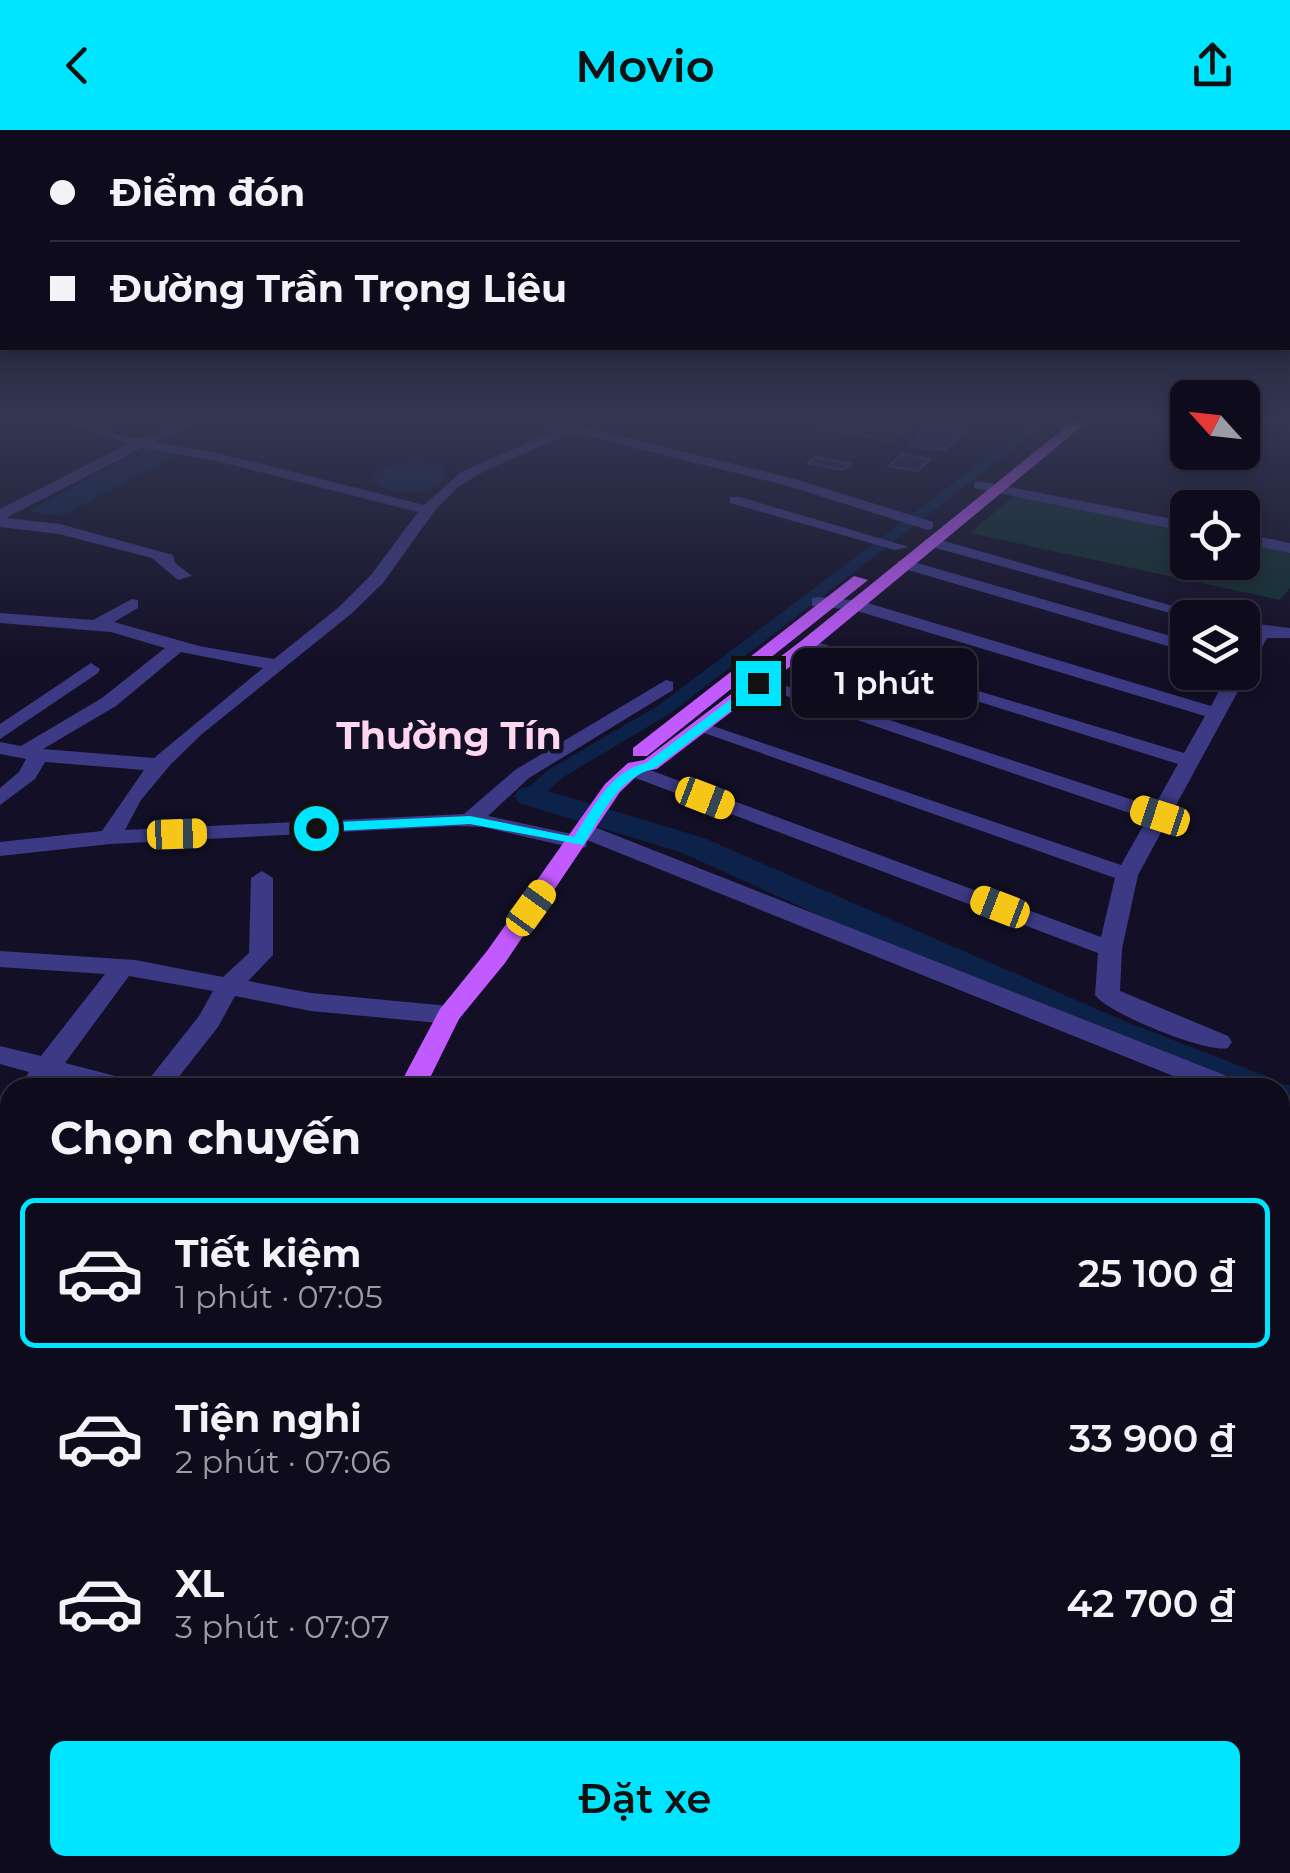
<!DOCTYPE html>
<html lang="vi">
<head>
<meta charset="utf-8">
<style>
  :root { --surface:#0e0b1c; --page:#171425; --text:#f1f3f6; --muted:#9b9ba3; --line:#2e2b3b; --accent:#00e5ff }
  body { margin:0; font-family:Montserrat,sans-serif; background:var(--page); color:var(--text); height:100vh; display:flex; flex-direction:column; font-size:38px; white-space:nowrap }
  * { box-sizing:border-box; margin:0 }
  p { font-size:32px; color:var(--muted) }
  .icon { flex:none; width:55px; height:55px; fill:none; stroke:currentColor; stroke-width:2; stroke-linecap:round; stroke-linejoin:round }
  .map { position:relative; flex:1; overflow:hidden }
  .sheet { position:absolute; left:0px; top:948px; width:1290px; height:798px; display:flex; flex-direction:column; background:var(--surface); border-radius:30px 30px 0 0; box-shadow:0 5px 15px #0003,0 0 0 2px var(--line) }
  .sheet>* { flex:none }
  .top-card { position:absolute; left:0px; top:0px; width:1290px; height:220px; box-shadow:0 5px 15px #0003,0 0 0 2px var(--line); display:grid; align-content:center; height:220px; padding:0 50px; background:var(--surface) }
  .needle { width:65px; rotate:297deg }
  .buttons { position:absolute; left:1170px; top:250px; display:grid; gap:20px }
  .buttons a { display:grid; place-items:center; width:90px; height:90px; border-radius:15px; background:var(--surface); box-shadow:0 5px 15px #0003,0 0 0 2px var(--line); font-size:50px }
  .end { position:absolute; width:45px; height:45px; margin:-22px; border:12px solid #00e5ff; background:#111; box-shadow:0 0 0 5px #111 }
  .from { border-radius:50% }
  .bubble { position:absolute; height:70px; border-radius:15px; background:var(--surface); box-shadow:0 5px 15px #0003,0 0 0 2px var(--line); font-size:32px; font-weight:600; line-height:70px; text-align:center }
  .car { position:absolute; width:30px; height:60px; margin:-30px -15px; border-radius:12px; box-shadow:0 0 8px 2px #0007; background:linear-gradient(#f5c518 24%,#345 0 40%,#f5c518 0 76%,#345 0 86%,#f5c518 0) }
  .top-card b { display:flex; align-items:center; gap:35px; height:95px; font-size:38px }
  .top-card b+b { border-top:2px solid var(--line) }
  .top-card i { width:25px; height:25px; background:var(--text) }
  ul { padding:0; list-style:none }
  li { display:flex; align-items:center; gap:30px; height:150px; margin:0 20px 15px; padding:0 30px; border:5px solid transparent; border-radius:15px }
  li div { flex:1 }
  li b { display:block; font-size:38px }
  li em { font-style:normal; font-weight:600 }
  li.active { border-color:var(--accent) }
  li>.icon { width:90px; height:90px; stroke-width:1.5 }
  h2 { padding:0 50px; font-size:45px; line-height:120px }
  .action { display:flex; gap:20px; margin-top:auto; padding:20px 50px }
  .action a { flex:1; height:115px; border-radius:15px; background:var(--accent); color:#111; font-size:40px; font-weight:600; line-height:115px; text-align:center }
  header { display:flex; justify-content:space-between; align-items:center; height:130px; padding:0 50px; background:var(--accent); color:#111; font-size:45px; font-weight:600 }
  .map>svg:first-child { display:block }
</style>
</head>
<body>
<header><svg class="icon" aria-label="back" viewBox="0 0 24 24"><path d="M15 5l-7 7 7 7"/></svg>Movio<svg class="icon" aria-label="share" viewBox="0 0 24 24"><path d="M12 15V3M7 8l5-5 5 5M5 13v7h14v-7"/></svg></header>
<div class="map">
<svg width="1290" height="1743" viewBox="0 0 1290 1743">
  <rect width="100%" height="100%" fill="#130f26"/>
  <path fill="#12302f" d="M1020,361L1187,396L1188,432H1242L1243,408L1290,418V458L1280,470L970,403Z
    M837,1735H1117L1150,1743H864Z"/>
  <path fill="#0c2248" d="M144,318L176,325L62,386L29,381Z
    M410,332C424,332 442,331 448,346C432,366 394,367 374,352V347L386,337Z"/>
  <g fill="none" stroke-linecap="round" stroke-linejoin="round">
    <path fill="#0c2248" fill-rule="evenodd" d="M1036,291H1050L671,583L562,648L538,670H524V662L548,640L659,575Z"/>
    <path fill="#0c2248" fill-rule="evenodd" d="M531,656L704,708L1129,893L1269,947L1273,954L1290,955V988L1280,985V958H1210L1101,913L680,722L519,673L514,666L519,659Z"/>
  </g>
  <path fill="#241b47" stroke="#3b2d73" stroke-width="2.5" d="M820,291H866L851,303L814,296Z
    M866,291H912L889,311L851,303Z
    M937,291H975L961,304L930,298Z
    M930,298L961,304L944,320L909,316Z
    M902,324L930,329L917,341L889,336Z
    M815,327L850,334L843,340L808,333Z
    M1280,1217L1290,1219V1246L1280,1244Z
    M1280,1384L1290,1386V1428L1280,1426Z
    M0,1473H10V1505H0Z
    M1280,1475L1290,1477V1541L1280,1539Z
    M1280,1539L1290,1541V1586L1280,1584Z"/>
  <g fill="none" stroke-linecap="round" stroke-linejoin="round">
    <path fill="#3d3a85" fill-rule="evenodd" d="M61,291C89,291 117,308 138,308C157,308 175,291 199,291L155,312L218,323L424,375L461,342L558,299L536,291H560L798,350L933,392V398L928,400L788,356L572,302L486,340L458,357L436,379L383,453L351,484L202,604L171,634L141,670L125,700L464,684L515,640L666,550L673,552V560L529,648L488,686L576,705V696H592L1227,946L1231,953L1229,958H1203L587,710L586,717L578,719L483,697L457,696L110,714L0,726V712L102,701L144,640L45,632L35,649L0,675V658L19,642L26,629L0,624V612L21,616L102,568L165,518L111,502L0,493V483L93,490L132,469L138,470V478L114,492L199,516L274,529L339,477L371,445L418,382L217,331L142,318L6,388L60,394L173,425L175,433L192,446L178,450L152,428L59,404L0,397V379L128,314ZM181,522L263,538L154,628L43,619L116,576Z
      M1065,291L1080,297L1073,301L1045,292Z
      M979,351L1188,392V402L974,358V352Z
      M730,367H740L909,417L895,420L730,373Z
      M1242,403L1290,413V423L1242,413Z
      M925,409H937L1215,488H1188L925,415Z
      M898,431H910L1188,511V522L898,437Z
      M818,467L861,471L1211,576L1229,542H1242V519L1251,505L1242,503V492L1290,498V508H1267L1138,745L1122,819L1120,861L1228,906L1232,912L1228,918C1208,924 1107,883 1095,865L1098,823L625,644V636H639L1101,807L1115,748L690,598L693,594H707L1121,735L1147,689L749,553L758,547L765,549L1154,677L1178,634L798,515L801,511H813L1184,623L1205,586L854,480L812,476V468Z
      M91,533L100,539L98,543L0,609V594Z
      M262,741L273,748V825L248,851L311,863L449,876L458,879L462,885L458,891L449,894L311,881L235,866L218,897L170,958H142L199,886L213,861L129,846L65,933L135,951L139,958H87L54,948L47,958H19L29,942L0,934V916L41,926L105,844L0,837V821L135,830L223,847L249,823L251,748Z
      M10,973V1001L0,1004V976Z"/>
    <path fill="#c25bff" fill-rule="evenodd" d="M1073,291H1088L813,519L657,639L641,642L620,662L505,833L459,889L425,958H398L440,879L487,821L605,654L628,633L644,630L801,511Z
      M854,446L868,450L647,626H633V618Z"/>
    <path fill="#e055d1" fill-rule="evenodd" d="M0,1428H10V1468H0Z
      M1280,1711L1290,1714V1743H1261L1257,1735H1280Z"/>
    <g stroke="#00e5ff" stroke-width="14">
      <path id="rail" d="M0,1642L10,1643
        M633,1735L682,1743"/>
    </g>
    <use href="#rail" stroke="#130f26" stroke-width="10" stroke-dasharray="29" stroke-linecap="butt"/>
  </g>
  <linearGradient id="sky" x2="0" y2="1"><stop stop-color="#0a0815"/><stop offset="0.54" stop-color="#333752"/><stop offset="1" stop-color="#333752" stop-opacity="0"/></linearGradient>
  <rect width="1290" height="535" fill="url(#sky)"/>
  <path fill="#00e5ff" d="M758,549L763,556L655,638C617,648 603,684 583,715L470,694L316,702L309,698L316,693L470,686L574,707C594,677 609,642 646,633Z"/>
  <g text-anchor="middle" dominant-baseline="central" stroke-width="9" stroke-linejoin="round" paint-order="stroke">
    <g font-size="38" font-weight="bold" fill="#ffd6f0" stroke="#130f26">
      <text x="449" y="605">Thường Tín</text>
    </g>
  </g>
</svg>
<div class="buttons">
<a><svg class="needle" viewBox="-14 -14 28 28"><path d="M0-13l5 13h-10z" fill="#e53935"/><path d="M0 13l5-13h-10z" fill="#9b9ba3"/></svg></a>
<a><svg class="icon" aria-label="locate" viewBox="0 0 24 24"><circle cx="12" cy="12" r="6"/><path d="M12 2v4M12 18v4M2 12h4M18 12h4"/></svg></a>
<a><svg class="icon" aria-label="layers" viewBox="0 0 24 24"><path d="M12 4l9 5-9 5-9-5zM3 14l9 5 9-5"/></svg></a>
</div>
<i class="end from" style="left:316px;top:698px"></i>
<i class="end" style="left:758px;top:553px"></i>
<div class="bubble" style="left:792px;top:518px;width:185px">1 phút</div>
<i class="car" style="left:705px;top:668px;rotate:111deg"></i>
<i class="car" style="left:1160px;top:686px;rotate:288deg"></i>
<i class="car" style="left:177px;top:704px;rotate:88deg"></i>
<i class="car" style="left:1000px;top:777px;rotate:291deg"></i>
<i class="car" style="left:531px;top:778px;rotate:36deg"></i>
<div class="top-card">
<b><i class="from"></i>Điểm đón</b>
<b><i></i>Đường Trần Trọng Liêu</b>
</div>
<section class="sheet">
<h2>Chọn chuyến</h2>
<ul>
<li class="active"><svg class="icon" aria-label="car" viewBox="0 0 24 24"><path d="M5 17H2v-5l4-1 3-4h7l3 4 3 1v5h-3M9 17h6M6 11h13"/><circle cx="7" cy="17" r="2"/><circle cx="17" cy="17" r="2"/></svg><div><b>Tiết kiệm</b><p>1 phút · 07:05</p></div><em>25 100 ₫</em></li>
<li><svg class="icon" aria-label="car" viewBox="0 0 24 24"><path d="M5 17H2v-5l4-1 3-4h7l3 4 3 1v5h-3M9 17h6M6 11h13"/><circle cx="7" cy="17" r="2"/><circle cx="17" cy="17" r="2"/></svg><div><b>Tiện nghi</b><p>2 phút · 07:06</p></div><em>33 900 ₫</em></li>
<li><svg class="icon" aria-label="car" viewBox="0 0 24 24"><path d="M5 17H2v-5l4-1 3-4h7l3 4 3 1v5h-3M9 17h6M6 11h13"/><circle cx="7" cy="17" r="2"/><circle cx="17" cy="17" r="2"/></svg><div><b>XL</b><p>3 phút · 07:07</p></div><em>42 700 ₫</em></li>
</ul>
<div class="action"><a>Đặt xe</a></div>
</section>
</div>
</body>
</html>
